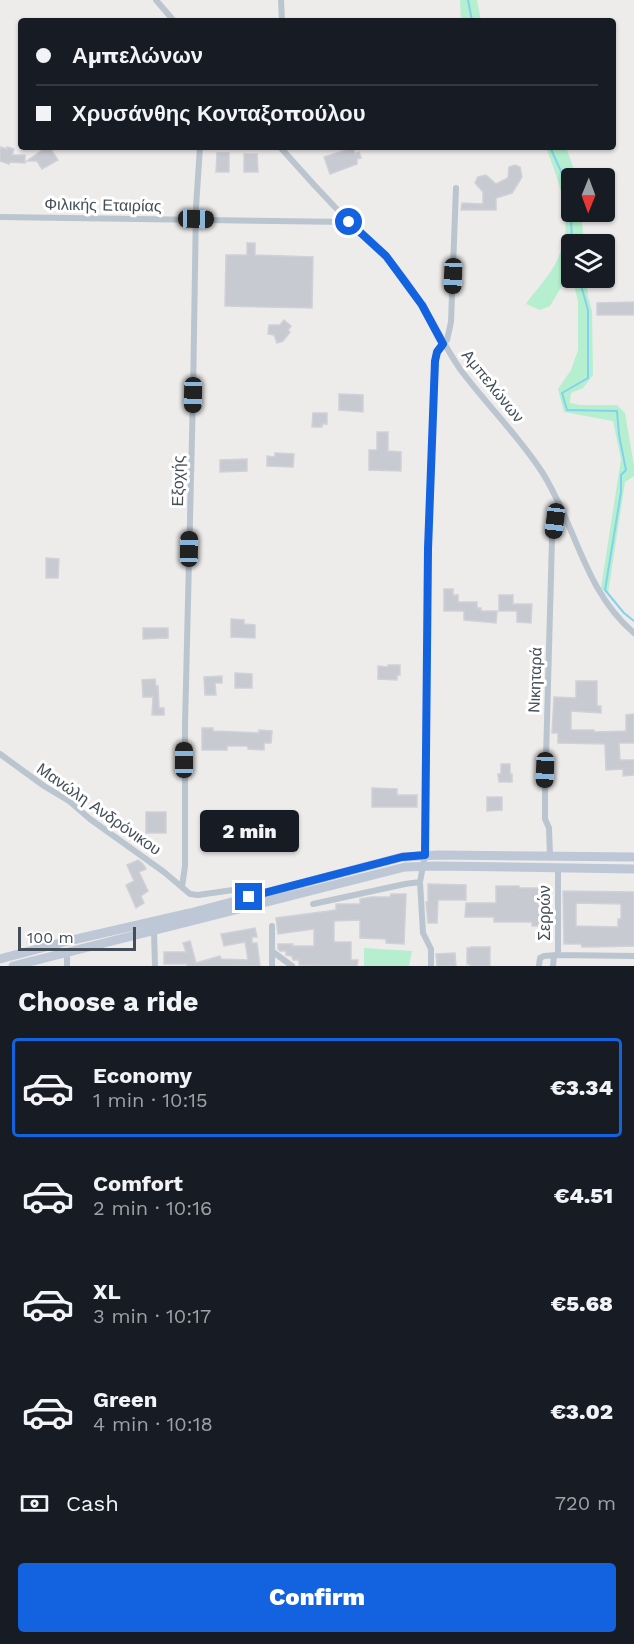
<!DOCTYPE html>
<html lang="en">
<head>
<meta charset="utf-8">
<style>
  :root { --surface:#171b24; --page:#242831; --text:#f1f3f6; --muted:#9ea1a6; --line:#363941; --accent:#1362e0 }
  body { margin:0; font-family:"Work Sans",sans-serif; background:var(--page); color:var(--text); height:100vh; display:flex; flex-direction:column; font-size:22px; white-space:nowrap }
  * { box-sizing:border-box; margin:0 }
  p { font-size:20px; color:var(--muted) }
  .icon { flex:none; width:33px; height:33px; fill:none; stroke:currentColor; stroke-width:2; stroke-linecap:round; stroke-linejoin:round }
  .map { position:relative; height:966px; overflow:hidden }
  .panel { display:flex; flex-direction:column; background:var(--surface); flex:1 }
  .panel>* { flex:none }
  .hud { position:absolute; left:18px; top:18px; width:598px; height:132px; border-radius:6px; box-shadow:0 2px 4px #0004; display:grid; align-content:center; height:132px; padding:0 18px; background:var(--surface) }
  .needle { width:39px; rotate:181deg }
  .controls { position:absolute; left:561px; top:168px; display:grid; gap:12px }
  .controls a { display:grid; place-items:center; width:54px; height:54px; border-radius:6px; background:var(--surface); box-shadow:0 2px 4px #0004; font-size:30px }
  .scale { position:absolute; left:18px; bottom:15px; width:118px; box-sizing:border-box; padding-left:6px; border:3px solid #434e59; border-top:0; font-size:16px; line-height:21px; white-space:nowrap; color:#434e59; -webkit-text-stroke:4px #fff; paint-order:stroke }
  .end { position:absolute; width:27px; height:27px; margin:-14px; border:8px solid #1362e0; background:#fff; box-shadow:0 0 0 3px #fff }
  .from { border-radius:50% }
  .bubble { position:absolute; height:42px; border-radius:6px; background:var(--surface); box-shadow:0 2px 4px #0004; font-size:20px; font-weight:800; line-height:42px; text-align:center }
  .car { position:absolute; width:18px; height:36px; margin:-18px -9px; border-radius:8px; box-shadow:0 0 4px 2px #0007; background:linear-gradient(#222 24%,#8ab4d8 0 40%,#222 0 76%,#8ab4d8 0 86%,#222 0) }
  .hud b { display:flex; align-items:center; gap:21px; height:57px; font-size:22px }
  .hud b+b { border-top:2px solid var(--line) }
  .hud i { width:15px; height:15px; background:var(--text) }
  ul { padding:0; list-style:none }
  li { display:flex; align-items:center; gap:18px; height:99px; margin:0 12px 9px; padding:0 6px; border:3px solid transparent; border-radius:6px }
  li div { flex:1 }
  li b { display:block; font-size:22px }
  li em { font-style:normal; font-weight:800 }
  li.active { border-color:var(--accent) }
  li>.icon { width:54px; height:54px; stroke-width:1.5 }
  h2 { padding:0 18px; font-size:27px; line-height:72px }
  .pay { display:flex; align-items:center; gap:15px; height:66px; padding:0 18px; font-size:22px }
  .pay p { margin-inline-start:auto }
  .button { display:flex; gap:12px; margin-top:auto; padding:12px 18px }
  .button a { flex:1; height:69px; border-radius:6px; background:var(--accent); color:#fff; font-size:24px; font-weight:800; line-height:69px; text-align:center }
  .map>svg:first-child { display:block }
</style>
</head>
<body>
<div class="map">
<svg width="634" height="966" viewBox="0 0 634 966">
  <rect width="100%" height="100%" fill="#eeebeb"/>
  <path fill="#b6efcf" d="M460,0H477L481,21H461Z
    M546,147H566L577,178H572V212H581L584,244H572L571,275L559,291L550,306L540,310L526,304C534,292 544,282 551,271C579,227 561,190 546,147Z
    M572,278H586L588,297L592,311L593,375L583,388L571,393L570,403L580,405H617L625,413L634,466V476L625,482L608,594L601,588L621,459L613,421L564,412L558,389L571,370L578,350V301Z
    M364,948L412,951L409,966H364Z"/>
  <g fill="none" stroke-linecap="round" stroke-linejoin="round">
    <path stroke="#82d2ee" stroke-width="2" d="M468,0L472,21
      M550,147L570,191L572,244
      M579,278L588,310V378L562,393L567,410L617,411L619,435L626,470L621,475V492L605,590L624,613L634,621"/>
  </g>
  <path fill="#c8cad1" stroke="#cfd1d8" stroke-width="1.5" fill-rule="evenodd" d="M0,147L7,149V147L14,149L12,155H25V163L10,162L9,164L0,161Z
    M45,148L47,149L50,148L58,160L42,169L37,161H27Z
    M353,148L355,154L359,152L361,158L357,159V164L330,174L324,157Z
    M217,153H229V172H216Z
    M244,154H257L258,172H244Z
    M515,165L520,167L522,177L512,193L496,198V210H461L462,203L483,204V192L475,183L478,177L486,175L496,184L508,178L509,167Z
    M247,243H255V255L313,257L312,308L225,306L226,255H247Z
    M634,302V315H597V303Z
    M284,320L291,326L288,330L290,332L283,341L277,343L274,335L268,334L269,325H280Z
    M339,394L363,395V412L339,410Z
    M313,413H327V424H322V427H312Z
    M377,432H388V451L401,452V471L369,470V450H377Z
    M275,453L294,454L293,467L267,466V456L275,457Z
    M247,459V471L220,472V460Z
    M46,558L59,559L58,578H46Z
    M444,589H453V595H458V602H477V608H481V611H497L496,623L464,620V611H444Z
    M499,595H513V604H532L531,623L517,622V611H499Z
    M231,619L244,620V624L255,625V638L231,637Z
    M143,628H168V638L143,639Z
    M388,665H400V675H397V680L378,679V666L388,667Z
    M235,673L252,674V688H235Z
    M222,676V683H215L216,695H205L204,677Z
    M155,679L156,686H158L159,708H164V715H152L153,697H143L142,680Z
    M576,681H597V706H601V713L571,711V730H594V732L626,731V715L634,714V743H619L620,760H634V775L623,776V769L606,770L605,744L558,743V733H552L554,697L576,698Z
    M202,728H213V731L259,733V730L272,731L271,743H264V750L248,749V746H227V750H202Z
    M501,764H510V774H512V782H499L498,774H501Z
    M372,788L397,789V795H417V807H372Z
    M487,797H502V810L487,811Z
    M146,812H166V833H146Z
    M138,860L143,864L146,869L139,872L148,891L141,896L144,903L136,908L126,885L134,881L127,865Z
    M428,884L466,885V900H438L437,923H428L426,902H428Z
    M496,886H519V888H545V906H547V926H532V922H494V917H465L466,903H496Z
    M563,891L634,892V946L589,947H582L581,944H564ZM576,903L621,904V919H618V927L576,926Z
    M391,894H406L404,944L386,943V939L360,938V920L334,921V942H351V960H358L357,966L299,965V960H293L292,956L286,955V951H280L278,949V944H293L292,946H314V929L278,934L276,918L336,910V904H360V899L372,897H390Z
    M255,928L257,937H252V943H257L260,966H187V964H164V952H186L183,943L190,941L196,963L220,956L221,959L248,960L245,942L224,946L221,934Z
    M471,947H490V966H470V964H467V948H470Z
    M455,953L456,966H437L436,954Z"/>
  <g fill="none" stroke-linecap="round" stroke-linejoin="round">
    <path stroke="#bbc5cf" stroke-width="6" d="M156,0L174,21
      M281,0L282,21
      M280,147C302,172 325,197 348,221C360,233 373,243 385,255C404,275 423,305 437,330C444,343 451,356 460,369C486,404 518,435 542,472C576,525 584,591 634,633
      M0,217L349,222
      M0,754L44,786L69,801L90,819L164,872L190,894L198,895L233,890L246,892L249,897
      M550,856L549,828L545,819V794L552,539L558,504
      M558,867V955
      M182,887L185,866V725L193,395L196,207L200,147
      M313,904L405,884L420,882
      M272,926V966
      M154,931L155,966
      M273,952L292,966
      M67,966V953
      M431,966V949L423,933L420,882L425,855L428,549L435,361L439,348L447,340L451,322L456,188
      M539,966L540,958L544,956L558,955L634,956
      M553,966L554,955"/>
    <path stroke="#bdc7d6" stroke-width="9" d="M0,959L68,941L190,913L402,857L438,855L634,857
      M13,966L405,867L436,866L634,869"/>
  </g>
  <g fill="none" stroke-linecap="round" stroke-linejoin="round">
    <path stroke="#1362e0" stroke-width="8" d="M249,897L402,857L425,855L428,549L435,361L437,352L443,344L422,305L386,256L349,222"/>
  </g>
  <g text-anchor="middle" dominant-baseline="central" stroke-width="6" stroke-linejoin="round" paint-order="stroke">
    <g font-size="16" fill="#434e59" stroke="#fff">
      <text transform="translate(103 205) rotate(1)">Φιλικής Εταιρίας</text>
      <text transform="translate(493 386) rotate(51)">Αμπελώνων</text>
      <text transform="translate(178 481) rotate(-89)">Εξοχής</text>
      <text transform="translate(535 680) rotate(-88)">Νικηταρά</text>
      <text transform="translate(99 809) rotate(35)">Μανώλη Ανδρόνικου</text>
      <text transform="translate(544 913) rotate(-90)">Σερρών</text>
    </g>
  </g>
</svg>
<div class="controls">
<a><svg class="needle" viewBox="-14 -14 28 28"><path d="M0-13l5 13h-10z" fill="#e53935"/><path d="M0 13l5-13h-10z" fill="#9ea1a6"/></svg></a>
<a><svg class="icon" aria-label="layers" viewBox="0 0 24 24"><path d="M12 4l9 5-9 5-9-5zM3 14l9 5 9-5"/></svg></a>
</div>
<div class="scale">100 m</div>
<i class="end from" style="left:349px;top:222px"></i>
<i class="end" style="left:249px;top:897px"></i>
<div class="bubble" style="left:200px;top:810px;width:99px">2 min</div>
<i class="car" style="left:196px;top:219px;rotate:91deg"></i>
<i class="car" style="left:453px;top:276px;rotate:182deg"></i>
<i class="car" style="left:193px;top:395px;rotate:181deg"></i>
<i class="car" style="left:555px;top:521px;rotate:187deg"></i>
<i class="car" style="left:189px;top:549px;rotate:1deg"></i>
<i class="car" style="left:184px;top:760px;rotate:0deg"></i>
<i class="car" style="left:545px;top:770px;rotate:182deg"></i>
<div class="hud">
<b><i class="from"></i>Αμπελώνων</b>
<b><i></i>Χρυσάνθης Κονταξοπούλου</b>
</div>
</div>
<section class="panel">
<h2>Choose a ride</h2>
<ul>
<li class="active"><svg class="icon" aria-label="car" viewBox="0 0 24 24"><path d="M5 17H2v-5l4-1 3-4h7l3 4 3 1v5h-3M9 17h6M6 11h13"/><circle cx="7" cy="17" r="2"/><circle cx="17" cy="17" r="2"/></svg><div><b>Economy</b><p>1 min · 10:15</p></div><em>€3.34</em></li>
<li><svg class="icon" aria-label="car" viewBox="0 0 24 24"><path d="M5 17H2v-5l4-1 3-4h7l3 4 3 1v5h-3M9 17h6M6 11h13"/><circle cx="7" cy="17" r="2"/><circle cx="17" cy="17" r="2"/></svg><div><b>Comfort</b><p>2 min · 10:16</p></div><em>€4.51</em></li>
<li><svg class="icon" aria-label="car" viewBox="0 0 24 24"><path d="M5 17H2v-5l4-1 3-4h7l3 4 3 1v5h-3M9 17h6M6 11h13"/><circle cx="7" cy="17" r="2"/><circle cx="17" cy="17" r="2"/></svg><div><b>XL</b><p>3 min · 10:17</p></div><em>€5.68</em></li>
<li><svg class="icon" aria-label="car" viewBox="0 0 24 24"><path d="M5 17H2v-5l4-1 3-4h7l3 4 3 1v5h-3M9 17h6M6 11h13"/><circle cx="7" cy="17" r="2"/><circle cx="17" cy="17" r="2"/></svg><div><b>Green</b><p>4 min · 10:18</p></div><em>€3.02</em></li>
</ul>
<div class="pay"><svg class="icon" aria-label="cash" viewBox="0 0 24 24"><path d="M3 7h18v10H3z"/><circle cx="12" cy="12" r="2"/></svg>Cash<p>720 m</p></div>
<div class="button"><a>Confirm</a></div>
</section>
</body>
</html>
